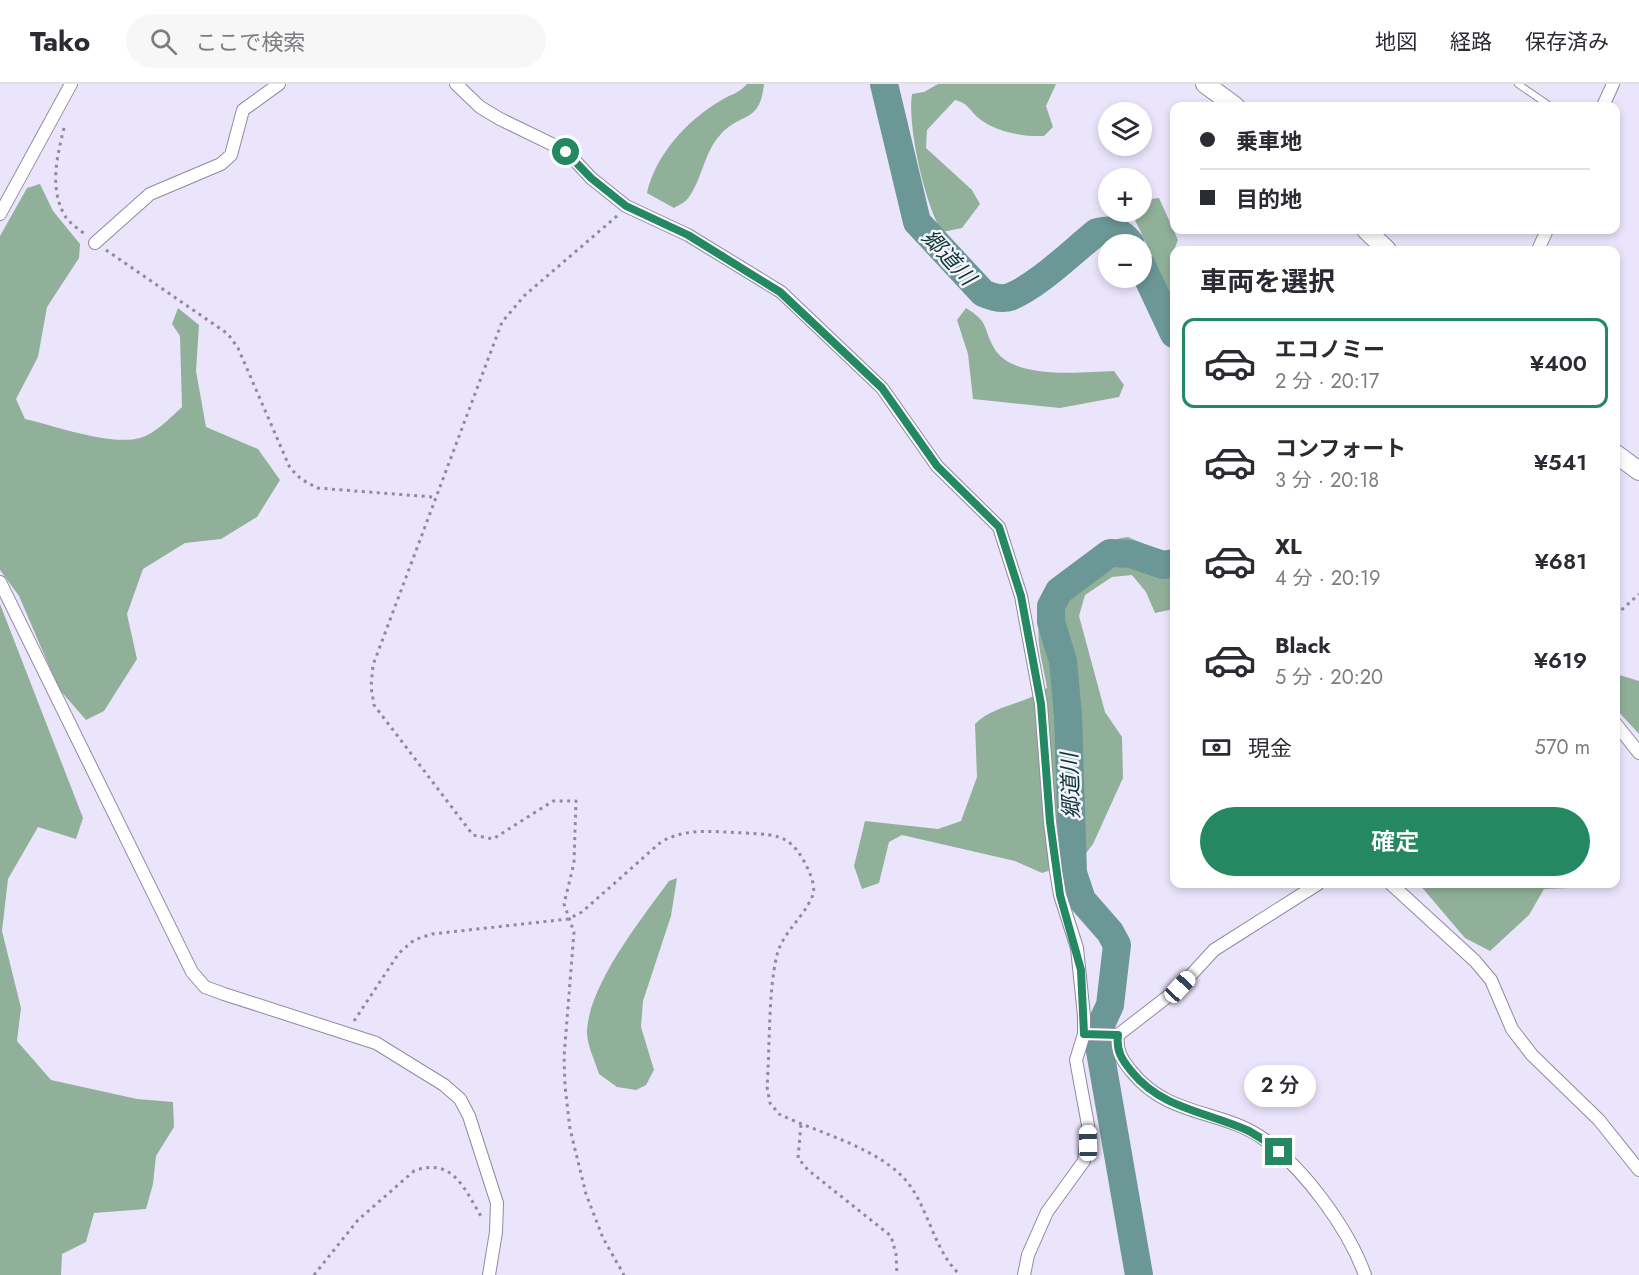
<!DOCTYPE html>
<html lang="ja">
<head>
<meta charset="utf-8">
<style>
  :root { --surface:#fff; --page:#f7f7f7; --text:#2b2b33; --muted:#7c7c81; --line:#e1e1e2; --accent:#248862 }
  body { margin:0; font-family:Jost,"Noto Sans JP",sans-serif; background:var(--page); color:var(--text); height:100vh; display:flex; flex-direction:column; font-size:22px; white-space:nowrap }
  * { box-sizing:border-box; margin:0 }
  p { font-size:20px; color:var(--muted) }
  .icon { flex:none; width:33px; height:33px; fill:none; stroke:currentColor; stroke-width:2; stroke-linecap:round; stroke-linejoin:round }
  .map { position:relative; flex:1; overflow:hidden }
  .side { position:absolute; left:1170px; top:162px; width:450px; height:642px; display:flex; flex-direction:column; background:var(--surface); border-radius:12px; box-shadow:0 3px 9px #0003 }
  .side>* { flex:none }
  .guide { position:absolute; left:1170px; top:18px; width:450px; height:132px; border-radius:12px; box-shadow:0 3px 9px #0003; display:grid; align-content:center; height:132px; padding:0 30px; background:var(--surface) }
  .buttons { position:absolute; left:1098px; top:18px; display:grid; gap:12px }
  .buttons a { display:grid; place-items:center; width:54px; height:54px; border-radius:50%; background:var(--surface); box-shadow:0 3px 9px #0003; font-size:30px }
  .end { position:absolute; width:27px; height:27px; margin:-14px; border:8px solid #248862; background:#fff; box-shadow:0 0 0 3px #fff }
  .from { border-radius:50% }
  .bubble { position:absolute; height:42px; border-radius:21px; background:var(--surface); box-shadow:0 3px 9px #0003; font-size:20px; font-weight:600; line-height:42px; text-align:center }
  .car { position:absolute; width:18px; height:36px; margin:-18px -9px; border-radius:8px; box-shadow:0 0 4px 2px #0007; background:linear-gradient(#fff 24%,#345 0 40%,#fff 0 76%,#345 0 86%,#fff 0) }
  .guide b { display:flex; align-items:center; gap:21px; height:57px; font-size:22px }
  .guide b+b { border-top:2px solid var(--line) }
  .guide i { width:15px; height:15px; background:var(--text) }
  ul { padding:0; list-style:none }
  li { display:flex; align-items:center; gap:18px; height:90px; margin:0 12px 9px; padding:0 18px; border:3px solid transparent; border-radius:12px }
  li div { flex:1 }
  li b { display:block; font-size:22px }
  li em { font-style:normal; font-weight:600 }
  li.selected { border-color:var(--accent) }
  li>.icon { width:54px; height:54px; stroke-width:1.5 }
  h2 { padding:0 30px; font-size:27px; line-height:72px }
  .pay { display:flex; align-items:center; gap:15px; height:66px; padding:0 30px; font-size:22px }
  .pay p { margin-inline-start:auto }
  .action { display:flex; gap:12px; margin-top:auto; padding:12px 30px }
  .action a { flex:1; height:69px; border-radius:36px; background:var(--accent); color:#fff; font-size:24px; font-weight:600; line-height:69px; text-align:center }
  header { display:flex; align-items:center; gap:36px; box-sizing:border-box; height:84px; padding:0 30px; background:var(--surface); border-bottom:2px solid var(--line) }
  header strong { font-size:28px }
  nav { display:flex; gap:33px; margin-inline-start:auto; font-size:21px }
  .search { width:420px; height:54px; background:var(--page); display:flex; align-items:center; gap:15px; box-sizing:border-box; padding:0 21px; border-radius:33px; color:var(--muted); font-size:22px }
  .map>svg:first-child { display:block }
</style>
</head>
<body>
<header>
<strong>Tako</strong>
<div class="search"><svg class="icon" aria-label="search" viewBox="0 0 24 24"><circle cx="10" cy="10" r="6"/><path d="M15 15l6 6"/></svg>ここで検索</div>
<nav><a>地図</a><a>経路</a><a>保存済み</a></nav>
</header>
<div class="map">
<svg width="1639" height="1191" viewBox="0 0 1639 1191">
  <rect width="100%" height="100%" fill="#ebe5fc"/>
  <path fill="#91b099" d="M747,0H764C760,40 741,28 721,50C704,68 703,93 689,113C686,118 679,121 674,124L647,109C655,72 687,36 720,17C729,11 740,9 747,0Z
    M938,0H1056L1046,22L1053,43L1044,52C1024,53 997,48 981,36C970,28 969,19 955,16L927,46L926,64L972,106L980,120L962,144L942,148C925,121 907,42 912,10L924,8Z
    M40,100L53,127L80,160L79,174L47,223L38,273L16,315L25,335C56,342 110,362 140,354C155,350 171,333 182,323L180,252L172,240L178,224L199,241L196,287L206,343L258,365L280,396L257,433L221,455L185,459L143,485L127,530L137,575L104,627L86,636L59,605L19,512L0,486V152L27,104Z
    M1159,114L1178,156L1174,166V218L1135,136L1138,128H1142V116Z
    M966,224C990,239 982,242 994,264C1013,297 1082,288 1114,287L1124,301L1119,313L1060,324L973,315L968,270L957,236Z
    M1128,453L1157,466L1174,470V525L1155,529L1146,508L1132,491L1112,493L1085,511L1079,532L1105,628L1122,653L1123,694L1093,760L1081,776L1042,789L1015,777L902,751L889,758L879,799L862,805L854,782L865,737L938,745L961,737L977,693L975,640C995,620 1025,621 1047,604C1044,584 1036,559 1039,539C1044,504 1094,456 1128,453Z
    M0,520L83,734L76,755L38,743L8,795L2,847L21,924L17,957L51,996L137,1015L173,1018L174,1043L156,1072L153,1100L146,1125L94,1129L86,1158L62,1170L61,1191H0Z
    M1616,590L1639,597V650L1616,625Z
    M677,794L671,832L643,917L641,943L654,986L646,1001L636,1006L617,1003L599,990C595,977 586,959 587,946C590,899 642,834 669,797Z
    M1419,800H1568L1569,804L1544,805L1529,831L1490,867L1465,854Z"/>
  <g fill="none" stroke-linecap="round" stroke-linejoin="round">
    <path stroke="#6b9796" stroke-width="28" d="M884,0L917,138L983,209C992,213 1001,216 1010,213C1039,201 1072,168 1097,148C1113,144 1121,147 1131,160
      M1142,182L1174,250
      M1139,1191L1100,967L1099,945L1110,921L1117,861L1110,848L1082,816L1073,789L1068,631L1063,577L1051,538V522L1059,507L1110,469L1131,470L1163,481L1174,479"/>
    <g stroke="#908a9f" stroke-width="8">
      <path id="lane" d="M1518,0L1550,22"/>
    </g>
    <g stroke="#908a9f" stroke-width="14">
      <path id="street" d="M456,0L480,23L500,35L566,67L591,94L626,122L688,151L781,208L882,304L937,382L999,443L1021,512L1041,620L1050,738L1056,787L1060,811L1077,864L1084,932V950L1076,976L1088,1041L1084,1077L1047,1128L1028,1171L1024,1191
        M1603,22L1613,0
        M0,130L71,0
        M95,159L150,110L221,80L231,71L243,26L279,0
        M1538,166L1547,146
        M0,498L192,888L205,903L224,910L376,959L444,1001L460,1015L469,1032L497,1119L496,1148L489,1191
        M1616,640L1639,669
        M1391,800L1475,877L1491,896L1512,945L1532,971L1599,1036L1639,1086
        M1084,950L1118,951L1180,903L1214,866L1318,800
        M1118,951C1116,967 1122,976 1132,988C1169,1034 1223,1025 1265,1056C1305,1086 1348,1144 1365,1191"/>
    </g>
    <g stroke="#908a9f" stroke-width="20">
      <path id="secondary" d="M1205,0L1235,22
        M1366,146L1387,166
        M1616,370L1639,387"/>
    </g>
    <path stroke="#8f8b9b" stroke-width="3" stroke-dasharray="3 4.5" stroke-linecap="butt" d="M64,44C57,73 49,104 65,132C69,139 80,146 86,151
      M617,132L525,211L502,238L373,581L371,603L374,621L473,751L493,755L553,717H576L574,779L564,820L574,848L564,973L565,1002L570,1045L586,1110L603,1154L624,1191
      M106,166L228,250L238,264L290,384L301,395L317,404L433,413
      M1616,531L1639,510
      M354,937L399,869L414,856L432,850L568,835L582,828L661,758C687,743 716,748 745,749C783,751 792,752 809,787C812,795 816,805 812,813C803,834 783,848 777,871C768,907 770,965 767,1003L770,1019L779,1030C820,1050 885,1065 911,1103C930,1131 935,1167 960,1191
      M801,1041L798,1074L808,1086L891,1152L896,1170L897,1191
      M314,1191L358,1136L414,1087C453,1072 465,1106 482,1134"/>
    <use href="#lane" stroke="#fff" stroke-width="6"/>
    <use href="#street" stroke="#fff" stroke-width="12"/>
    <use href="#secondary" stroke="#fff" stroke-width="18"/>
  </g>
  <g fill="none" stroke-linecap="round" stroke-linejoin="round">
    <path stroke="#248862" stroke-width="8" d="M566,68L591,94L626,122L688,151L780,208L882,304L937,382L999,443L1021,512L1041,620L1050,738L1060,811L1081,886L1084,950L1118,951C1116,967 1122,976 1132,988C1162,1025 1208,1028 1249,1047C1260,1053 1270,1060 1279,1068"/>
  </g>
  <g text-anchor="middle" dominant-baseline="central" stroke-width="5" stroke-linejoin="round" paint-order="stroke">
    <g font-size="22" font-style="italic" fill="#0d3939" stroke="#f7f4fe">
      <text transform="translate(949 173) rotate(47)">郷道川</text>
      <text transform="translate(1070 702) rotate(-92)">郷道川</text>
    </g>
  </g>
</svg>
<div class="buttons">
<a><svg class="icon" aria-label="layers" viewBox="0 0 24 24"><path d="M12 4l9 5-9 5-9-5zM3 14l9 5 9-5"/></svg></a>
<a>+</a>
<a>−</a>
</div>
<i class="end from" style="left:566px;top:68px"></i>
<i class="end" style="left:1279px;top:1068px"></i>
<div class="bubble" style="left:1244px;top:981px;width:72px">2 分</div>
<i class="car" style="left:1180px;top:903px;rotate:43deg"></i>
<i class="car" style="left:1088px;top:1059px;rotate:359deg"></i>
<div class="guide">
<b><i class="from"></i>乗車地</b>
<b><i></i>目的地</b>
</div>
<section class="side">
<h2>車両を選択</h2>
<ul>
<li class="selected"><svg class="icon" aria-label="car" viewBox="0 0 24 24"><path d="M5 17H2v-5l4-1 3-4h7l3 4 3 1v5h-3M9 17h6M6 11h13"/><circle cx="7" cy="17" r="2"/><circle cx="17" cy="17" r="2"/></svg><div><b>エコノミー</b><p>2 分 · 20:17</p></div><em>¥400</em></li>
<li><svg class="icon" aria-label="car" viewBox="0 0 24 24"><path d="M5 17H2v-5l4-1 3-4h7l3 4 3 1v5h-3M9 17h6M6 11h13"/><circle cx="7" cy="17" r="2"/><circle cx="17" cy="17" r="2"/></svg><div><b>コンフォート</b><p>3 分 · 20:18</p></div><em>¥541</em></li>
<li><svg class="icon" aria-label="car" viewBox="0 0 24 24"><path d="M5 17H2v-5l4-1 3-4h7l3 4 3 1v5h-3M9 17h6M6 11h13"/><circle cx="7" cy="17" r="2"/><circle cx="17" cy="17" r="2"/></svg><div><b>XL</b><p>4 分 · 20:19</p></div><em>¥681</em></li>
<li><svg class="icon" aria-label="car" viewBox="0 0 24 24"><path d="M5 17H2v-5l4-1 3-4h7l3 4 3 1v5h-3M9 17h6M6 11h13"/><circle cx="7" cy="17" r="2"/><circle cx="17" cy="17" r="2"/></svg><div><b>Black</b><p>5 分 · 20:20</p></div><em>¥619</em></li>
</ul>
<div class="pay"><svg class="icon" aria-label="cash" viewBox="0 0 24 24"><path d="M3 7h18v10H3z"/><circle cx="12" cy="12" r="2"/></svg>現金<p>570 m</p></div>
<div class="action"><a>確定</a></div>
</section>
</div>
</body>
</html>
